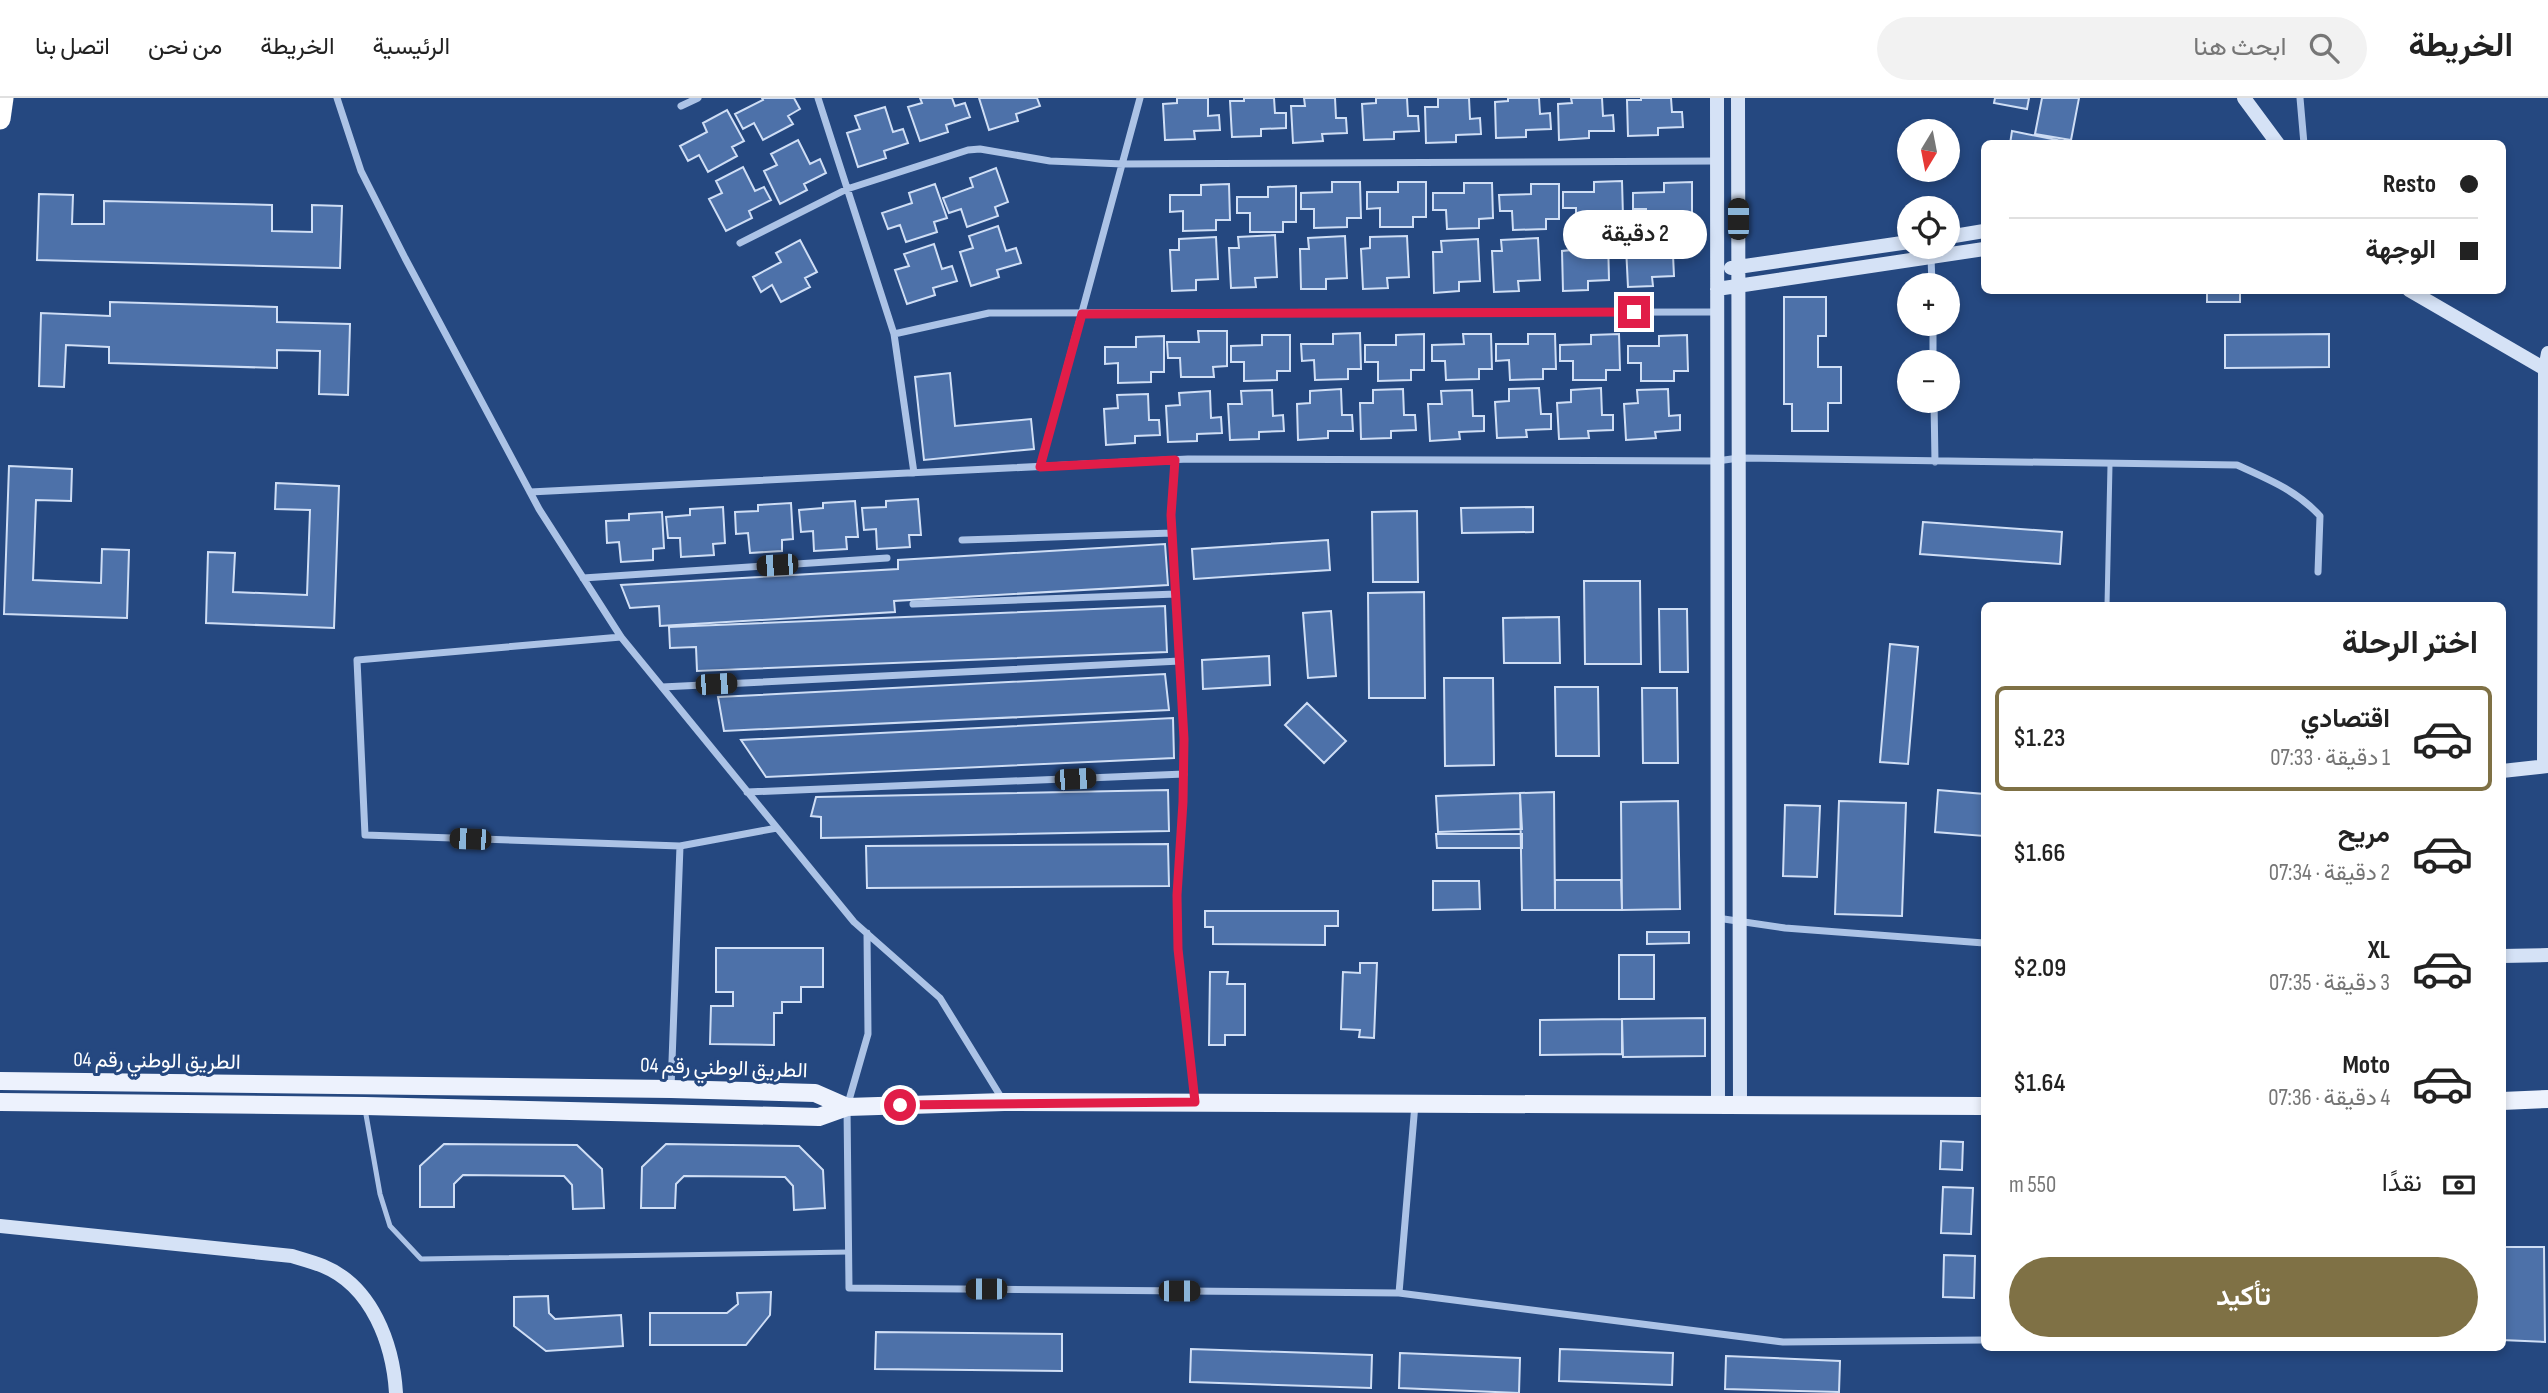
<!DOCTYPE html>
<html lang="ar">
<head>
<meta charset="utf-8">
<style>
  :root { --surface:#fff; --page:#f2f2f2; --text:#222; --muted:#767676; --line:#e0e0e0; --accent:#7f7145 }
  body { margin:0; font-family:"Sofia Sans Condensed",Vazirmatn,sans-serif; background:var(--page); color:var(--text); direction:rtl; height:100vh; display:flex; flex-direction:column; font-size:26px; white-space:nowrap }
  * { box-sizing:border-box; margin:0 }
  p { font-size:23px; color:var(--muted) }
  .icon { flex:none; width:38px; height:38px; fill:none; stroke:currentColor; stroke-width:2; stroke-linecap:round; stroke-linejoin:round }
  .map { position:relative; flex:1; overflow:hidden; direction:ltr }
  .sheet { position:absolute; left:1981px; top:504px; width:525px; height:749px; display:flex; flex-direction:column; background:var(--surface); border-radius:10px; box-shadow:0 4px 10px #0003; direction:rtl }
  .sheet>* { flex:none }
  .top-card { position:absolute; left:1981px; top:42px; width:525px; height:154px; border-radius:10px; box-shadow:0 4px 10px #0003; direction:rtl; display:grid; align-content:center; height:154px; padding:0 28px; background:var(--surface) }
  .needle { width:46px; rotate:190deg }
  .buttons { position:absolute; left:1897px; top:21px; display:grid; gap:14px }
  .buttons a { display:grid; place-items:center; width:63px; height:63px; border-radius:50%; background:var(--surface); box-shadow:0 4px 10px #0003; font-size:35px }
  .end { position:absolute; width:32px; height:32px; margin:-16px; border:9px solid #e11d48; background:#fff; box-shadow:0 0 0 4px #fff }
  .from { border-radius:50% }
  .bubble { position:absolute; height:49px; border-radius:24px; background:var(--surface); box-shadow:0 4px 10px #0003; font-size:23px; font-weight:600; line-height:49px; text-align:center; direction:rtl }
  .car { position:absolute; width:21px; height:42px; margin:-21px -10px; border-radius:9px; box-shadow:0 0 5px 2px #0007; background:linear-gradient(#222 24%,#8ab4d8 0 40%,#222 0 76%,#8ab4d8 0 86%,#222 0) }
  .top-card b { display:flex; align-items:center; gap:24px; height:66px; font-size:26px }
  .top-card b+b { border-top:2px solid var(--line) }
  .top-card i { width:18px; height:18px; background:var(--text) }
  ul { padding:0; list-style:none }
  li { display:flex; align-items:center; gap:21px; height:105px; margin:0 14px 10px; padding:0 14px; border:4px solid transparent; border-radius:10px }
  li div { flex:1 }
  li b { display:block; font-size:26px }
  li em { font-style:normal; font-weight:600 }
  li.active { border-color:var(--accent) }
  li>.icon { width:63px; height:63px; stroke-width:1.5 }
  h2 { padding:0 28px; font-size:32px; line-height:84px }
  .pay { display:flex; align-items:center; gap:18px; height:77px; padding:0 28px; font-size:26px }
  .pay p { margin-inline-start:auto }
  .button { display:flex; gap:14px; margin-top:auto; padding:14px 28px }
  .button a { flex:1; height:80px; border-radius:42px; background:var(--accent); color:#fff; font-size:28px; font-weight:600; line-height:80px; text-align:center }
  header { display:flex; align-items:center; gap:42px; box-sizing:border-box; height:98px; padding:0 35px; background:var(--surface); border-bottom:2px solid var(--line) }
  header strong { font-size:33px }
  nav { display:flex; gap:38px; margin-inline-start:auto; font-size:24px }
  .search { width:490px; height:63px; background:var(--page); display:flex; align-items:center; gap:18px; box-sizing:border-box; padding:0 24px; border-radius:38px; color:var(--muted); font-size:26px }
  .map>svg:first-child { display:block }
</style>
</head>
<body>
<header>
<strong>الخريطة</strong>
<div class="search"><svg class="icon" aria-label="search" viewBox="0 0 24 24"><circle cx="10" cy="10" r="6"/><path d="M15 15l6 6"/></svg>ابحث هنا</div>
<nav><a>الرئيسية</a><a>الخريطة</a><a>من نحن</a><a>اتصل بنا</a></nav>
</header>
<div class="map">
<svg width="2548" height="1295" viewBox="0 0 2548 1295">
  <rect width="100%" height="100%" fill="#254880"/>
  <path fill="#4d71a9" stroke="#cfdef5" stroke-width="2" d="M762,0H794L800,11L788,18L793,26L763,42L754,25L743,31L735,16L763,2Z
    M920,0H952L955,8L965,5L970,19L946,27L948,34L920,43L908,9L922,5Z
    M979,0H1037L1040,8L1016,16L1018,23L989,32Z
    M1177,0H1208V18L1219,17L1220,32L1194,33L1195,41L1165,42L1163,6L1177,5Z
    M1244,0H1274L1275,15H1286V30L1261,31V38L1232,39L1230,3H1244Z
    M1304,0H1335L1336,20H1346L1347,35L1322,36L1323,43L1293,45L1291,8H1305Z
    M1376,0H1407L1408,18H1418L1419,33L1394,34V41L1364,42L1362,6L1376,5Z
    M1438,0H1469L1470,21L1480,20L1481,36L1456,37V44L1426,45L1425,9H1438Z
    M1508,0H1539L1540,16L1550,15L1551,31L1526,32V39L1496,40L1495,4L1508,3Z
    M1571,0H1602L1603,18L1613,17L1614,33H1589V40L1559,42L1558,6L1572,5Z
    M1641,0H1671L1672,14H1682L1683,29L1658,30V37L1628,38L1627,2H1641Z
    M1995,0H2029L2027,11L1994,5Z
    M2042,0H2079L2071,42L2035,36Z
    M885,9L893,34L903,31L908,45L884,53L886,60L858,69L847,35L860,31L855,18Z
    M727,12L744,43L732,49L737,58L708,74L699,57L688,63L680,48L707,34L703,25Z
    M2012,33L2077,46H2010Z
    M798,42L810,66L820,61L826,75L804,86L807,92L780,106L764,73L777,67L771,56Z
    M743,69L755,93L764,89L771,102L749,113L752,120L726,133L709,101L722,95L716,83Z
    M996,70L1008,104L995,109L998,118L967,129L961,111L949,115L943,100L973,89L970,80Z
    M1622,83L1623,119H1609V129H1576V110H1563V94H1594V84Z
    M1332,84H1360L1361,120H1347V129L1314,130V111H1301V95L1332,94Z
    M1398,84H1426V119H1413V129H1380V110L1367,111V94H1398Z
    M1692,84V119L1679,120V130H1646V111H1633V95L1664,94V85Z
    M1464,85H1492L1493,120L1479,121V130L1447,131L1446,112H1433V95H1464Z
    M935,86L947,120L934,124L937,134L906,144L900,127L888,131L882,115L912,105L909,95Z
    M1229,86L1230,122H1216V132L1183,133V113L1170,114V97H1201V87Z
    M1531,86H1559V121H1546V131L1513,132L1512,113H1500L1499,97L1531,96Z
    M1296,88V124H1283V134H1250V115H1237V99H1268V89Z
    M39,96L73,97L72,126H104V103L272,107V133L312,134V107L342,108L340,170L37,162Z
    M998,128L1006,153L1016,150L1021,165L997,172L999,179L971,188L960,154L973,150L969,138Z
    M1672,136L1674,178L1652,179L1653,188L1628,189L1626,149H1635V137Z
    M1275,137L1277,179L1255,180L1256,189L1231,190L1229,150H1239L1238,139Z
    M1345,138L1347,180L1326,181V191H1301L1300,151H1309L1308,140Z
    M1407,138L1409,179L1387,180L1388,190L1363,191L1361,151L1370,150V139Z
    M1216,139L1218,181L1196,182V192L1172,193L1170,152H1179V141Z
    M1538,140L1540,182L1518,183L1519,193L1494,194L1492,153H1502L1501,142Z
    M1608,140L1609,182L1588,183V192L1563,193L1562,153L1571,152L1570,141Z
    M1478,141L1480,183L1459,184V193L1434,195L1433,154H1442L1441,143Z
    M800,142L817,174L805,180L810,189L781,204L772,187L761,194L753,179L781,164L776,155Z
    M934,146L942,171L952,168L957,183L933,190L935,197L907,206L895,172L909,168L904,156Z
    M2207,192H2240V204H2207Z
    M1784,199H1826V238H1818V269H1841V305H1828V333H1792V306H1784Z
    M110,204L277,209V224L350,226L348,297L319,296L320,253L277,252V270L109,265V249L66,247L64,289L39,288L41,215L110,218Z
    M1198,233H1227V268L1213,269L1214,279H1181L1180,260H1168L1167,244H1199Z
    M1360,235L1361,271H1348V281L1315,282L1314,262L1302,263L1301,246H1333V236Z
    M1424,236V272H1411V282L1378,283V264H1365V247H1396V237Z
    M1463,236H1491L1492,271H1479V281L1446,282L1445,263H1432V247L1464,246Z
    M1528,236H1555L1556,271H1543V281L1510,282L1509,262L1496,263V246H1528Z
    M1619,236L1620,272H1606V282H1573V263H1560V247L1591,246V237Z
    M2329,236V269L2225,270V237Z
    M1262,237H1290V273H1277V282L1244,283V264H1231V248L1262,247Z
    M1687,237L1688,273H1674V283H1641V265H1628V248H1659V238Z
    M1164,238V274H1151V284L1118,285V265L1105,266V249H1136V239Z
    M950,275L955,328L1031,321L1034,351L924,362L915,279Z
    M1539,290L1541,316H1551V331L1526,332L1527,339L1497,340L1495,304L1509,303V291Z
    M1601,290L1602,317H1613V332L1588,333L1589,340L1559,341L1557,305L1571,304V292Z
    M1341,291L1342,317H1352L1353,333H1328V340L1298,342L1297,306L1310,305V293Z
    M1403,291L1404,317H1415L1416,332L1391,333V340L1361,341L1360,305H1373V292Z
    M1668,291L1669,318L1680,317V332L1655,334L1656,340L1626,342L1624,306L1638,305L1637,292Z
    M1272,292L1273,318L1283,317L1284,333L1259,334V341L1230,342L1228,306H1242L1241,293Z
    M1472,292L1473,318H1484V333L1459,334L1460,341L1430,343L1428,306H1442L1441,293Z
    M1210,293L1211,320L1221,319L1222,335L1197,336V343L1168,344L1166,308L1180,307L1179,295Z
    M1148,296L1149,322H1159L1160,337L1135,338V345L1106,347L1104,311L1118,310L1117,297Z
    M9,368L72,371L71,403L36,402L33,482L101,485L102,451L129,452L127,520L4,516Z
    M276,385L339,388L334,530L206,525L208,454L235,455L233,494L307,497L310,412L275,411Z
    M918,401L921,437H909L910,449L877,451L876,431L864,432L862,410L886,409V403Z
    M855,403L858,439H846L847,451L814,453L813,433L801,434L799,412L823,410V405Z
    M791,405L793,441L782,442V453L750,455L748,435L736,436L735,414L758,413V407Z
    M723,409L725,445L713,446L714,457L681,459L680,440H668L666,419L690,417V411Z
    M1533,409V434L1462,435L1461,410Z
    M1417,413L1418,484H1373L1372,414Z
    M662,414L664,450L653,451V462L621,464L619,444L607,445L606,423L629,422V416Z
    M1923,424L2062,434L2060,466L1920,456Z
    M1328,442L1330,472L1194,481L1192,451Z
    M1165,446L1168,487L894,503L895,514L660,528L659,508L630,510L621,487L898,471V462Z
    M1584,483H1640L1641,566H1585Z
    M1424,494L1425,600H1369L1368,495Z
    M1165,508L1167,554L697,573L696,549L670,550L669,529Z
    M1659,511H1687L1688,574H1660Z
    M1331,513L1336,578L1308,580L1303,515Z
    M1559,519L1560,565H1504L1503,520Z
    M1890,546L1918,549L1908,666L1880,664Z
    M1269,558L1270,587L1203,591L1202,562Z
    M1165,576L1169,612L724,633L718,599Z
    M1444,580H1493L1494,667L1445,668Z
    M1555,589H1598L1599,658H1556Z
    M1642,590H1677L1678,665H1643Z
    M1307,605L1346,643L1324,665L1285,627Z
    M1173,620L1174,660L766,679L741,642Z
    M1168,692L1169,733L821,740V719L811,718L816,699Z
    M1938,692L1984,696V738L1935,734Z
    M1554,694L1555,812H1522L1520,695Z
    M1520,695L1522,731L1438,734L1436,698Z
    M1678,703L1680,811L1622,812L1621,704Z
    M1839,703L1906,705L1902,818L1835,816Z
    M1785,707L1820,708L1817,779L1783,778Z
    M1436,736H1522V750H1437Z
    M1168,746L1169,788L867,790L866,748Z
    M1555,782H1621L1622,812H1555Z
    M1433,783H1479L1480,811L1433,812Z
    M1205,813H1338V828H1325V847L1213,846V829H1205Z
    M1647,834H1689V845L1647,846Z
    M716,850H823V889H801V904H782V915H774V947L710,946L711,908H733V894H716Z
    M1619,857H1654V901H1619Z
    M1360,865H1377L1374,940L1359,939L1360,932L1341,931L1343,874L1360,875Z
    M1210,874H1228L1227,886H1245V937H1225V947H1209Z
    M1705,920V958L1623,959L1622,921Z
    M1622,921V956L1540,957V922Z
    M1941,1043L1963,1044L1962,1072L1940,1071Z
    M444,1046L577,1047L602,1071L604,1110L573,1111L572,1087L564,1078L463,1077L454,1086V1109H420V1068Z
    M666,1046L799,1048L823,1072L825,1110L794,1112L793,1088L785,1079L684,1078L676,1086L675,1110H641L642,1069Z
    M1943,1089L1973,1090L1971,1136L1941,1135Z
    M2502,1149H2544L2545,1244L2502,1242Z
    M1944,1157L1975,1158L1974,1200L1943,1199Z
    M771,1194L770,1217L746,1247H650V1215H727L738,1206L737,1195Z
    M548,1198L549,1215L555,1221L621,1217L623,1248L546,1253L514,1228V1199Z
    M876,1234L1062,1236V1273L875,1271Z
    M1191,1251L1372,1257L1371,1290L1190,1284Z
    M1560,1251L1673,1255L1672,1287L1559,1283Z
    M1400,1255L1520,1260L1519,1295L1399,1290Z
    M1726,1258L1840,1263L1839,1294L1725,1291Z"/>
  <g fill="none" stroke-linecap="round" stroke-linejoin="round">
    <path stroke="#acc3e6" stroke-width="5" d="M2107,508L2110,367
      M365,1011L380,1096L390,1128L421,1161L849,1154"/>
    <path stroke="#acc3e6" stroke-width="7" d="M337,0L361,73L405,160L539,411L621,539L854,824L940,900L1004,1004
      M818,0L894,236L914,375
      M2300,0L2304,46
      M681,8L698,0
      M740,145L847,91L968,52L980,51L1050,63L1123,66L1717,63
      M1931,159L1932,187
      M1933,226V264
      M894,236L989,215L1717,214
      M1934,303L1935,364
      M1175,362L1171,417L1184,641L1183,704L1177,797L1178,851L1195,1004
      M1040,369L1140,0
      M530,394L1188,361L1717,363L1739,360L2237,367C2268,381 2296,392 2320,418L2318,474
      M962,442L1172,435
      M583,480L887,460
      M913,506L1176,496
      M621,539L357,562L365,737L680,748L777,730
      M662,589L1180,563
      M747,694L1184,676
      M1717,820L1785,830L1984,845
      M867,835L868,936L847,1009L849,1190L1399,1195L1783,1244L1984,1242
      M671,990L680,748
      M1399,1195L1415,1006"/>
    <path stroke="#d5e2f6" stroke-width="14" d="M1717,0L1718,1007
      M1738,0L1740,1007
      M2244,0L2278,46
      M1948,139L1984,133
      M1731,170L1909,144
      M1717,191L1984,151
      M2409,192L2545,271
      M2544,668L2545,271L2548,255
      M2502,673L2548,668
      M2502,858L2548,857
      M0,1128L292,1158C302,1161 313,1164 323,1168C372,1188 393,1246 396,1295"/>
    <path stroke="#edf2fd" stroke-width="18" d="M0,983L671,991L815,995L847,1009
      M2502,1003L2548,1001
      M0,1004L365,1008L819,1019L847,1009L1004,1004L1984,1008"/>
    <path stroke="#fff" stroke-width="21" d="M0,21L3,0"/>
  </g>
  <g fill="none" stroke-linecap="round" stroke-linejoin="round">
    <path stroke="#e11d48" stroke-width="9" d="M900,1007L1195,1004L1178,851L1177,797L1183,704L1184,641L1171,417L1175,362L1040,369L1082,216L1634,214"/>
  </g>
  <g text-anchor="middle" dominant-baseline="central" stroke-width="6" stroke-linejoin="round" paint-order="stroke">
    <g font-size="21" fill="#fff" stroke="#254880">
      <text transform="translate(157 963) rotate(1)">الطريق الوطني رقم 04</text>
      <text transform="translate(724 970) rotate(2)">الطريق الوطني رقم 04</text>
    </g>
  </g>
</svg>
<div class="buttons">
<a><svg class="needle" viewBox="-14 -14 28 28"><path d="M0-13l5 13h-10z" fill="#e53935"/><path d="M0 13l5-13h-10z" fill="#767676"/></svg></a>
<a><svg class="icon" aria-label="locate" viewBox="0 0 24 24"><circle cx="12" cy="12" r="6"/><path d="M12 2v4M12 18v4M2 12h4M18 12h4"/></svg></a>
<a>+</a>
<a>−</a>
</div>
<i class="end from" style="left:900px;top:1007px"></i>
<i class="end" style="left:1634px;top:214px"></i>
<div class="bubble" style="left:1563px;top:112px;width:144px">2 دقيقة</div>
<i class="car" style="left:1738px;top:121px;rotate:0deg"></i>
<i class="car" style="left:777px;top:467px;rotate:266deg"></i>
<i class="car" style="left:716px;top:586px;rotate:87deg"></i>
<i class="car" style="left:1075px;top:681px;rotate:87deg"></i>
<i class="car" style="left:470px;top:741px;rotate:272deg"></i>
<i class="car" style="left:986px;top:1191px;rotate:270deg"></i>
<i class="car" style="left:1179px;top:1193px;rotate:90deg"></i>
<div class="top-card">
<b><i class="from"></i>Resto</b>
<b><i></i>الوجهة</b>
</div>
<section class="sheet">
<h2>اختر الرحلة</h2>
<ul>
<li class="active"><svg class="icon" aria-label="car" viewBox="0 0 24 24"><path d="M5 17H2v-5l4-1 3-4h7l3 4 3 1v5h-3M9 17h6M6 11h13"/><circle cx="7" cy="17" r="2"/><circle cx="17" cy="17" r="2"/></svg><div><b>اقتصادي</b><p>1 دقيقة · 07:33</p></div><em>$1.23</em></li>
<li><svg class="icon" aria-label="car" viewBox="0 0 24 24"><path d="M5 17H2v-5l4-1 3-4h7l3 4 3 1v5h-3M9 17h6M6 11h13"/><circle cx="7" cy="17" r="2"/><circle cx="17" cy="17" r="2"/></svg><div><b>مريح</b><p>2 دقيقة · 07:34</p></div><em>$1.66</em></li>
<li><svg class="icon" aria-label="car" viewBox="0 0 24 24"><path d="M5 17H2v-5l4-1 3-4h7l3 4 3 1v5h-3M9 17h6M6 11h13"/><circle cx="7" cy="17" r="2"/><circle cx="17" cy="17" r="2"/></svg><div><b>XL</b><p>3 دقيقة · 07:35</p></div><em>$2.09</em></li>
<li><svg class="icon" aria-label="car" viewBox="0 0 24 24"><path d="M5 17H2v-5l4-1 3-4h7l3 4 3 1v5h-3M9 17h6M6 11h13"/><circle cx="7" cy="17" r="2"/><circle cx="17" cy="17" r="2"/></svg><div><b>Moto</b><p>4 دقيقة · 07:36</p></div><em>$1.64</em></li>
</ul>
<div class="pay"><svg class="icon" aria-label="cash" viewBox="0 0 24 24"><path d="M3 7h18v10H3z"/><circle cx="12" cy="12" r="2"/></svg>نقدًا<p>550 m</p></div>
<div class="button"><a>تأكيد</a></div>
</section>
</div>
</body>
</html>
